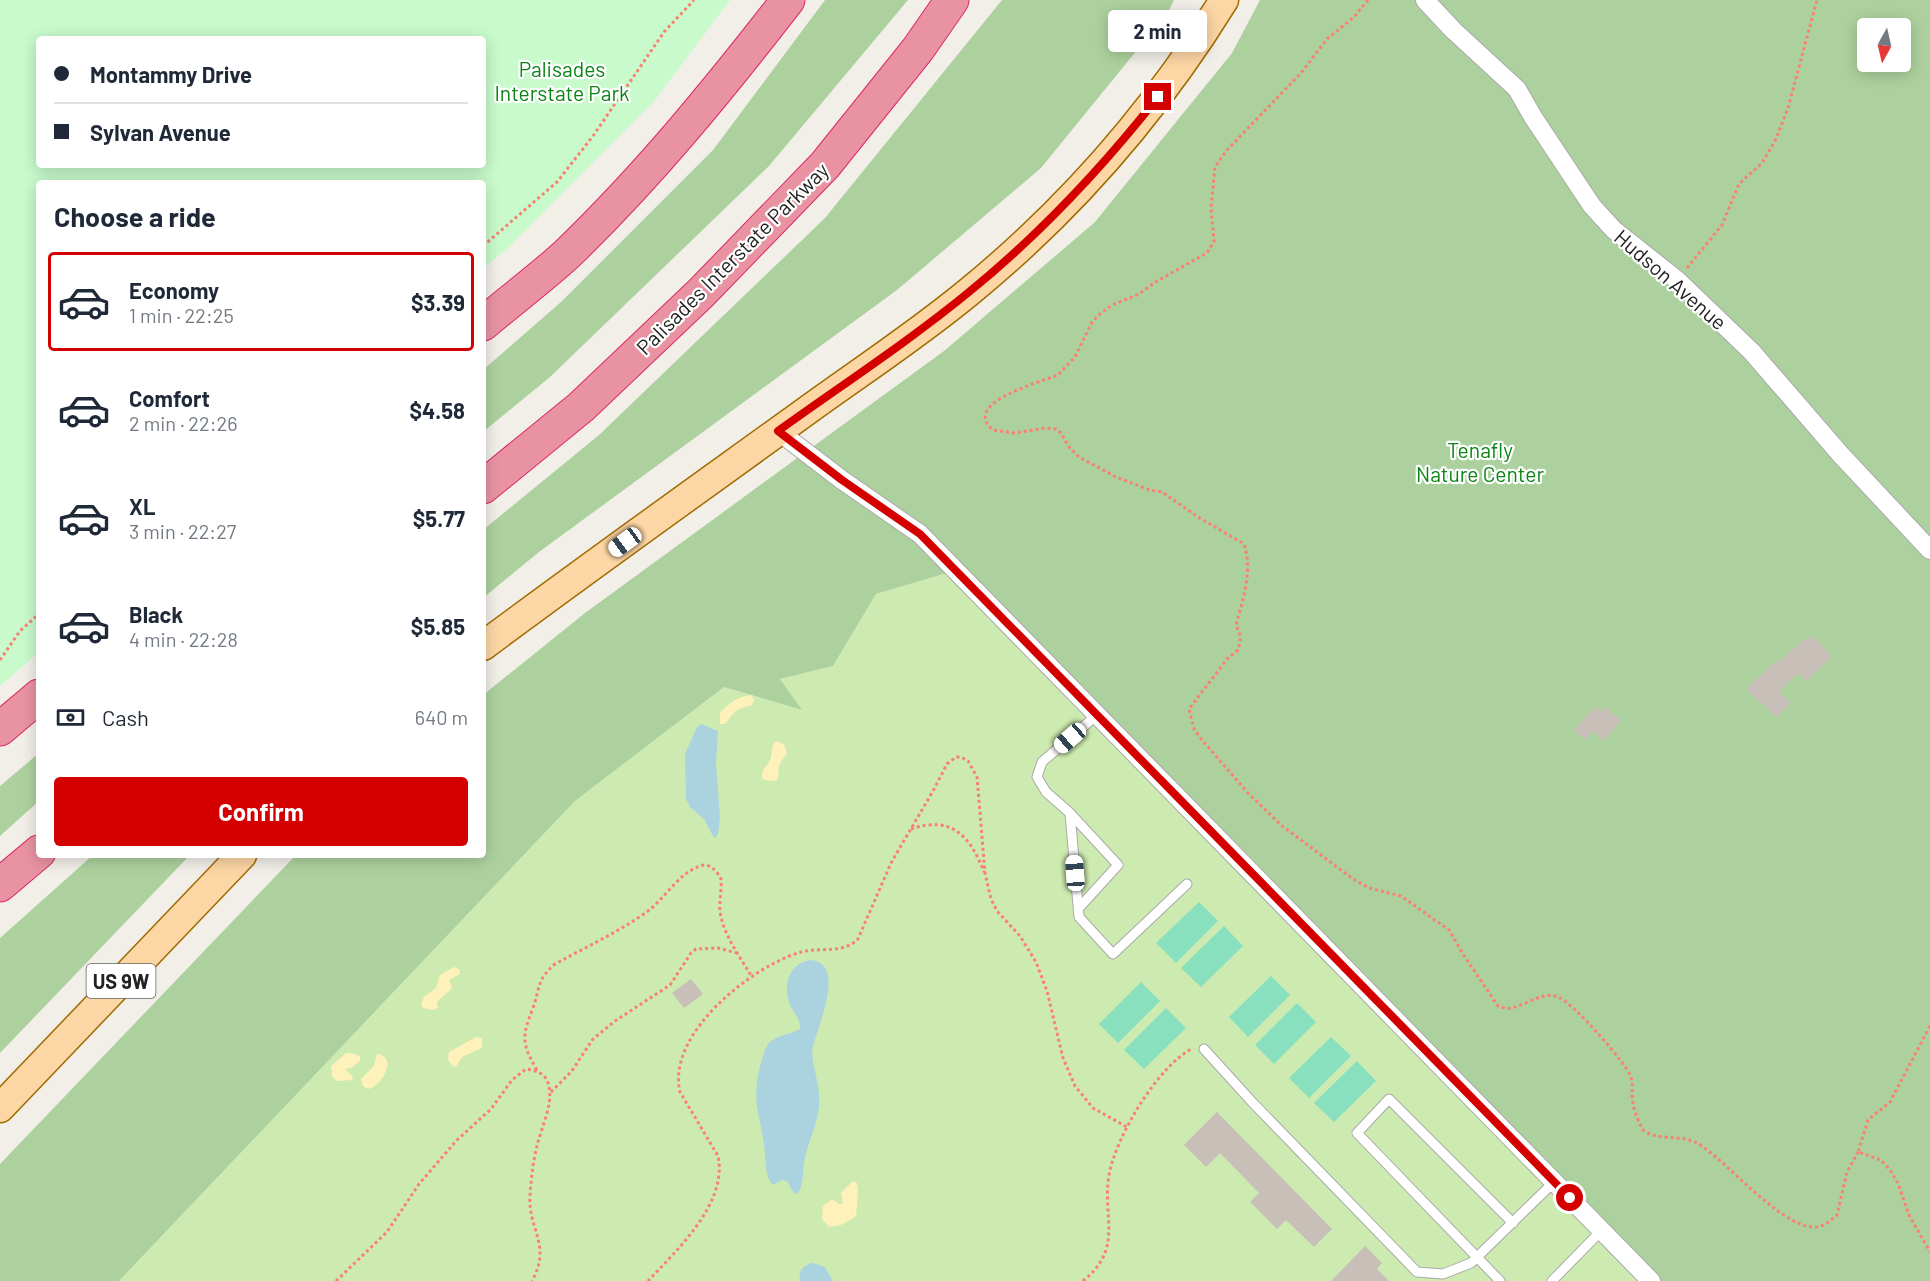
<!DOCTYPE html>
<html lang="en">
<head>
<meta charset="utf-8">
<style>
  :root { --surface:#fff; --page:#f2f2f3; --text:#1f2937; --muted:#747a83; --line:#e0e1e3; --accent:#d40000 }
  body { margin:0; font-family:Barlow,sans-serif; background:var(--page); color:var(--text); height:100vh; display:flex; flex-direction:column; font-size:22px; white-space:nowrap }
  * { box-sizing:border-box; margin:0 }
  p { font-size:20px; color:var(--muted) }
  .icon { flex:none; width:33px; height:33px; fill:none; stroke:currentColor; stroke-width:2; stroke-linecap:round; stroke-linejoin:round }
  .map { position:relative; flex:1; overflow:hidden }
  .drawer { position:absolute; left:36px; top:180px; width:450px; height:678px; display:flex; flex-direction:column; background:var(--surface); border-radius:6px; box-shadow:0 3px 15px #0003 }
  .drawer>* { flex:none }
  .guide { position:absolute; left:36px; top:36px; width:450px; height:132px; border-radius:6px; box-shadow:0 3px 15px #0003; display:grid; align-content:center; height:132px; padding:0 18px; background:var(--surface) }
  .needle { width:39px; rotate:188deg }
  .fabs { position:absolute; left:1857px; top:18px; display:grid; gap:12px }
  .fabs a { display:grid; place-items:center; width:54px; height:54px; border-radius:6px; background:var(--surface); box-shadow:0 3px 15px #0003; font-size:30px }
  .end { position:absolute; width:27px; height:27px; margin:-14px; border:8px solid #d40000; background:#fff; box-shadow:0 0 0 3px #fff }
  .from { border-radius:50% }
  .bubble { position:absolute; height:42px; border-radius:6px; background:var(--surface); box-shadow:0 3px 15px #0003; font-size:20px; font-weight:700; line-height:42px; text-align:center }
  .car { position:absolute; width:18px; height:36px; margin:-18px -9px; border-radius:8px; box-shadow:0 0 4px 2px #0007; background:linear-gradient(#fff 24%,#345 0 40%,#fff 0 76%,#345 0 86%,#fff 0) }
  .guide b { display:flex; align-items:center; gap:21px; height:57px; font-size:22px }
  .guide b+b { border-top:2px solid var(--line) }
  .guide i { width:15px; height:15px; background:var(--text) }
  ul { padding:0; list-style:none }
  li { display:flex; align-items:center; gap:18px; height:99px; margin:0 12px 9px; padding:0 6px; border:3px solid transparent; border-radius:6px }
  li div { flex:1 }
  li b { display:block; font-size:22px }
  li em { font-style:normal; font-weight:700 }
  li.current { border-color:var(--accent) }
  li>.icon { width:54px; height:54px; stroke-width:1.5 }
  h2 { padding:0 18px; font-size:27px; line-height:72px }
  .pay { display:flex; align-items:center; gap:15px; height:66px; padding:0 18px; font-size:22px }
  .pay p { margin-inline-start:auto }
  .action { display:flex; gap:12px; margin-top:auto; padding:12px 18px }
  .action a { flex:1; height:69px; border-radius:6px; background:var(--accent); color:#fff; font-size:24px; font-weight:700; line-height:69px; text-align:center }
  .map>svg:first-child { display:block }
</style>
</head>
<body>
<div class="map">
<svg width="1930" height="1281" viewBox="0 0 1930 1281">
  <rect width="100%" height="100%" fill="#f2efe9"/>
  <path fill="#cdebb0" d="M954,571L1651,1281H119L575,801L724,687L801,710L780,679L833,666L876,594Z"/>
  <path fill="#add19e" fill-rule="evenodd" d="M825,0H908L769,166L550,377L483,432V370L561,302L713,150Z
    M1002,0H1174L1168,12L1041,168L897,290L539,552L483,598V530L599,435L825,218Z
    M1260,0H1930V1281H1651L954,571L876,594L833,666L780,679L802,710L724,687L575,801L119,1281H0V1164L296,855H483V695L585,613L944,351L1095,222L1232,53ZM1868,28H1900V62H1868Z
    M39,753V801L0,836V786Z
    M93,855H190L0,1053V938Z"/>
  <path fill="#fff1ba" d="M751,695L754,700L751,706C737,707 733,713 725,724H720V713C728,704 738,696 751,695Z
    M776,741L784,744L787,753L779,765L778,779L774,781L765,780L762,778C762,768 766,768 770,760C773,753 770,747 776,741Z
    M454,967L459,969L460,974L449,980L452,988L437,1002L438,1008L433,1010L423,1008L421,1004L424,997L436,988L440,975Z
    M476,1037L482,1038V1048L462,1057L456,1067L452,1066L448,1059L449,1052Z
    M346,1053H351L360,1056V1061L351,1068L345,1069L353,1077L352,1080L337,1081L332,1076L331,1066Z
    M377,1054C399,1057 381,1087 368,1089L363,1086L361,1079L374,1066Z
    M853,1181L857,1183L858,1192L856,1216L841,1225L829,1227L822,1219L823,1206L832,1199L839,1204H843L841,1193Z"/>
  <path fill="#c8facc" fill-rule="evenodd" d="M0,0H730L655,100L511,245L483,269V183H39V652L0,686ZM39,39H483V165H39Z"/>
  <path fill="#88e0be" d="M1199,902L1218,921L1176,963L1156,943Z
    M1224,926L1243,946L1201,987L1181,968Z
    M1271,976L1290,995L1248,1037L1229,1017Z
    M1141,982L1160,1001L1118,1043L1099,1024Z
    M1297,1003L1316,1022L1274,1064L1255,1045Z
    M1166,1008L1186,1028L1144,1069L1124,1050Z
    M1331,1037L1351,1056L1309,1098L1289,1078Z
    M1357,1061L1376,1081L1334,1122L1314,1103Z"/>
  <path fill="#aad3df" d="M701,724L718,731L716,764L720,817L718,835L714,838L704,819L690,807L686,799L685,754L697,727Z
    M810,960C849,963 815,1031 812,1051C813,1070 821,1087 819,1107C817,1125 809,1140 805,1158C802,1169 805,1185 797,1194L793,1192L787,1181L782,1180L773,1185C764,1176 766,1157 764,1145C759,1110 751,1100 761,1063C763,1056 765,1047 770,1042C778,1035 791,1034 800,1029C801,1018 792,1012 789,1002C783,983 790,964 810,960Z
    M813,1263L825,1267L833,1281H800C798,1271 803,1265 813,1263Z"/>
  <path fill="#c7bfb8" d="M1812,635L1832,657L1806,681L1798,673L1779,691L1791,703L1776,717L1746,689L1777,660L1779,662L1805,638L1807,640Z
    M1594,707L1601,712L1605,707L1621,720L1604,741L1593,731L1585,740L1574,731Z
    M691,979L703,994L684,1008L672,993Z
    M1217,1112L1332,1229L1314,1247L1286,1220L1277,1229L1250,1202L1259,1193L1220,1153L1206,1167L1184,1145Z
    M1365,1246L1382,1263L1377,1269L1389,1281H1331Z"/>
  <g fill="none" stroke-linecap="round" stroke-linejoin="round">
    <g stroke="#a9a9a9" stroke-width="11">
      <path id="lane" d="M1097,715L1042,762L1037,777L1046,792L1070,813L1079,917L1113,954L1187,884
        M1070,813L1118,865L1078,909
        M1204,1049L1253,1103L1417,1272L1443,1274L1471,1263L1554,1182
        M1500,1281L1357,1133L1389,1099L1513,1223
        M1552,1281L1602,1230"/>
    </g>
    <g stroke="#a9a9a9" stroke-width="20">
      <path id="street" d="M1425,0L1453,30L1517,89L1533,117L1592,206L1614,230L1677,280L1752,352L1841,455L1930,550
        M778,431L842,480L920,534L1651,1281"/>
    </g>
    <g stroke="#a06b00" stroke-width="31">
      <path id="primary" d="M483,646C589,567 697,490 805,412C860,372 917,335 970,291C1070,209 1156,110 1224,0
        M0,1108L242,855"/>
    </g>
    <g stroke="#dc2a67" stroke-width="35">
      <path id="highway" d="M483,324C511,300 541,278 567,254C648,176 719,89 788,0
        M483,487L581,407L701,293L825,165L918,49L952,0
        M0,729L39,696
        M0,885L39,852"/>
    </g>
    <path stroke="#fa8072" stroke-width="3" stroke-dasharray="3 3" stroke-linecap="butt" d="M1368,0L1354,17L1327,39L1301,73L1227,150L1215,167L1211,208L1214,241L1207,253L1157,281L1139,294L1112,305L1101,313L1092,322L1075,357L1058,375C1041,382 960,403 993,430L1014,433L1045,428L1056,429L1061,433L1069,447L1079,457L1116,477L1150,490L1162,492L1198,517L1244,544C1253,570 1243,600 1236,625L1241,637L1238,650L1228,658L1189,709L1194,729L1202,740L1248,793L1281,825L1353,879L1369,888L1401,896L1449,930L1463,954L1498,1006C1518,1016 1539,987 1560,998C1575,1005 1626,1063 1631,1077C1633,1083 1632,1090 1632,1096C1633,1108 1637,1120 1644,1131C1659,1141 1680,1134 1697,1143C1726,1159 1788,1237 1821,1226C1827,1224 1832,1219 1837,1215L1847,1172L1858,1152
      M483,246L557,182L593,136L664,32L694,0
      M1687,268L1722,225L1739,184L1762,163L1776,139L1788,108L1817,0
      M0,660L20,631L39,614
      M911,829C952,815 970,836 984,872
      M1930,1026L1890,1102L1868,1120L1858,1152L1881,1160L1890,1170L1898,1183L1909,1215L1930,1252
      M537,1070C521,1043 522,1036 533,1008C540,988 537,979 555,964C586,947 619,932 648,911C665,898 679,873 700,866C709,862 717,871 721,879C722,890 719,901 720,912C724,936 740,957 752,977
      M551,1092L571,1072L593,1039L615,1021L670,985L691,953L696,949L718,948L737,953
      M336,1281L387,1232L419,1184L457,1140L491,1109L512,1080L526,1069C538,1071 547,1074 549,1087C553,1105 541,1128 537,1146C533,1162 531,1179 530,1196C528,1230 552,1245 532,1281
      M648,1281C677,1250 728,1203 718,1156L680,1092C666,1034 752,966 801,952C821,947 843,954 858,939L891,863L933,791L947,764L956,757H961L968,761L977,777L985,873L991,899L997,911L1020,936L1036,962L1047,991L1063,1058L1075,1086L1093,1108L1127,1127
      M1083,1281C1124,1248 1102,1218 1109,1175C1116,1136 1158,1066 1193,1048"/>
    <use href="#lane" stroke="#fff" stroke-width="9"/>
    <use href="#street" stroke="#fff" stroke-width="18"/>
    <use href="#primary" stroke="#fcd6a4" stroke-width="28"/>
    <use href="#highway" stroke="#e892a2" stroke-width="33"/>
  </g>
  <g fill="none" stroke-linecap="round" stroke-linejoin="round">
    <path stroke="#d40000" stroke-width="8" d="M1158,97C1102,168 1039,235 969,292C908,342 842,385 778,431L842,480L920,534L1570,1198"/>
  </g>
  <g text-anchor="middle" dominant-baseline="central" stroke-width="4.5" stroke-linejoin="round" paint-order="stroke">
    <rect fill="#fff" stroke="#646464" stroke-width="1.5" x="86.5" y="964" width="69" height="34" rx="4.5"/>
    <g font-size="20" font-weight="bold" fill="#222">
      <text x="121" y="981">US 9W</text>
    </g>
    <g font-size="21" fill="#0c8416" stroke="#fff">
      <text x="562" y="68">Palisades<tspan x="562" dy="24">Interstate Park</tspan></text>
      <text x="1480" y="449">Tenafly<tspan x="1480" dy="24">Nature Center</tspan></text>
    </g>
    <g font-size="21" fill="#222" stroke="#fff">
      <text transform="translate(732 258) rotate(-45)">Palisades Interstate Parkway</text>
      <text transform="translate(1671 279) rotate(41)">Hudson Avenue</text>
    </g>
  </g>
</svg>
<div class="fabs">
<a><svg class="needle" viewBox="-14 -14 28 28"><path d="M0-13l5 13h-10z" fill="#e53935"/><path d="M0 13l5-13h-10z" fill="#747a83"/></svg></a>
</div>
<i class="end from" style="left:1570px;top:1198px"></i>
<i class="end" style="left:1158px;top:97px"></i>
<div class="bubble" style="left:1108px;top:10px;width:99px">2 min</div>
<i class="car" style="left:625px;top:542px;rotate:234deg"></i>
<i class="car" style="left:1070px;top:738px;rotate:229deg"></i>
<i class="car" style="left:1075px;top:873px;rotate:356deg"></i>
<div class="guide">
<b><i class="from"></i>Montammy Drive</b>
<b><i></i>Sylvan Avenue</b>
</div>
<section class="drawer">
<h2>Choose a ride</h2>
<ul>
<li class="current"><svg class="icon" aria-label="car" viewBox="0 0 24 24"><path d="M5 17H2v-5l4-1 3-4h7l3 4 3 1v5h-3M9 17h6M6 11h13"/><circle cx="7" cy="17" r="2"/><circle cx="17" cy="17" r="2"/></svg><div><b>Economy</b><p>1 min · 22:25</p></div><em>$3.39</em></li>
<li><svg class="icon" aria-label="car" viewBox="0 0 24 24"><path d="M5 17H2v-5l4-1 3-4h7l3 4 3 1v5h-3M9 17h6M6 11h13"/><circle cx="7" cy="17" r="2"/><circle cx="17" cy="17" r="2"/></svg><div><b>Comfort</b><p>2 min · 22:26</p></div><em>$4.58</em></li>
<li><svg class="icon" aria-label="car" viewBox="0 0 24 24"><path d="M5 17H2v-5l4-1 3-4h7l3 4 3 1v5h-3M9 17h6M6 11h13"/><circle cx="7" cy="17" r="2"/><circle cx="17" cy="17" r="2"/></svg><div><b>XL</b><p>3 min · 22:27</p></div><em>$5.77</em></li>
<li><svg class="icon" aria-label="car" viewBox="0 0 24 24"><path d="M5 17H2v-5l4-1 3-4h7l3 4 3 1v5h-3M9 17h6M6 11h13"/><circle cx="7" cy="17" r="2"/><circle cx="17" cy="17" r="2"/></svg><div><b>Black</b><p>4 min · 22:28</p></div><em>$5.85</em></li>
</ul>
<div class="pay"><svg class="icon" aria-label="cash" viewBox="0 0 24 24"><path d="M3 7h18v10H3z"/><circle cx="12" cy="12" r="2"/></svg>Cash<p>640 m</p></div>
<div class="action"><a>Confirm</a></div>
</section>
</div>
</body>
</html>
